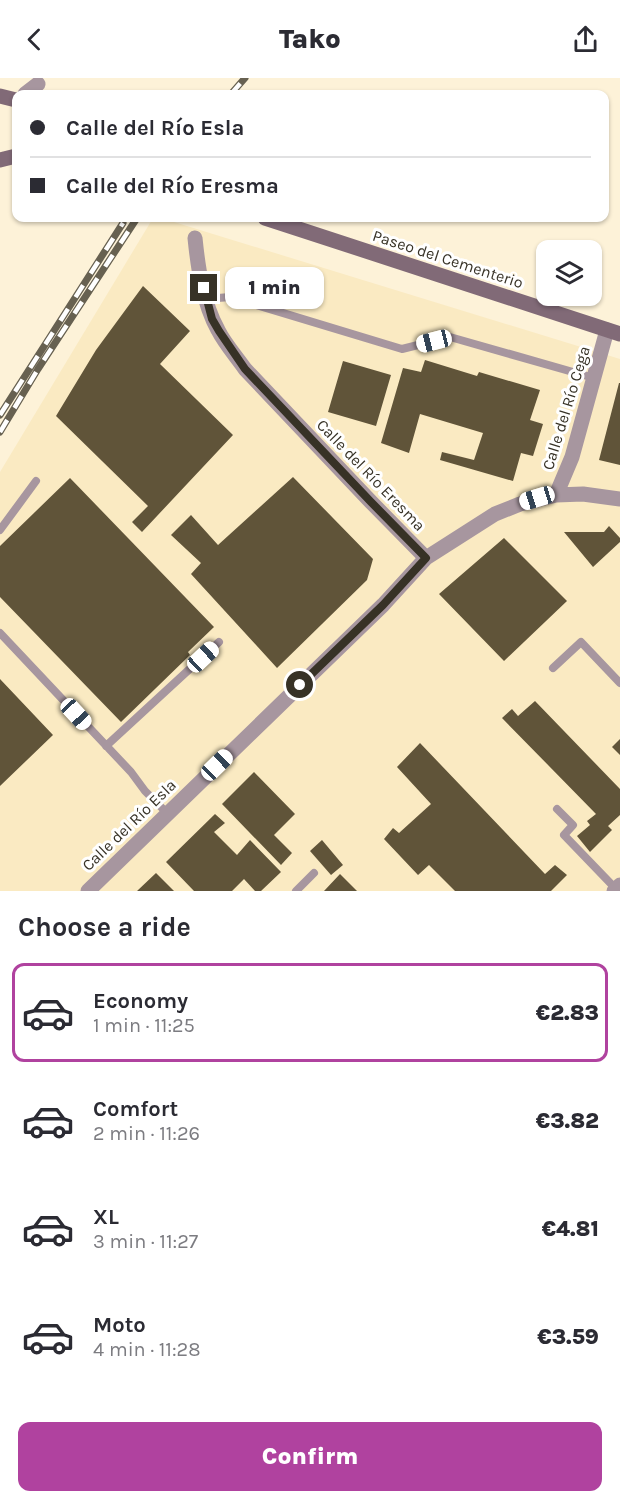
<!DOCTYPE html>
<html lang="en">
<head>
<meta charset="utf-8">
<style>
  :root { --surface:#fff; --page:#f7f7f7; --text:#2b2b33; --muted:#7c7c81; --line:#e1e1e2; --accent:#b0429f }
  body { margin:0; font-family:Karla,sans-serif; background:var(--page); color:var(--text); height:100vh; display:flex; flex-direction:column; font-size:22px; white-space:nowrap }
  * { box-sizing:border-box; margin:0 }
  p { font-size:20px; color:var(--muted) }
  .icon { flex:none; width:33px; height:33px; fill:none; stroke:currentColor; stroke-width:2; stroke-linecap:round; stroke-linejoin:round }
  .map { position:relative; height:813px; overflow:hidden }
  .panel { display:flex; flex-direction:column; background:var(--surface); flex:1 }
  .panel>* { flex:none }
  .banner { position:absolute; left:12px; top:12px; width:597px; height:132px; border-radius:12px; box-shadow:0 2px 4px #0004; display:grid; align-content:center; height:132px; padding:0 18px; background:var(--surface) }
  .fabs { position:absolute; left:536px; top:162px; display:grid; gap:12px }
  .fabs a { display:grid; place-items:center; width:66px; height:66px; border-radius:12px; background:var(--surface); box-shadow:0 2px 4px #0004; font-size:30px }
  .end { position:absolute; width:27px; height:27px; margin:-14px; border:8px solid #373226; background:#fff; box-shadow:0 0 0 3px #fff }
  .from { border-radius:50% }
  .bubble { position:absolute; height:42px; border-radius:12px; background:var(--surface); box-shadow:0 2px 4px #0004; font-size:20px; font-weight:800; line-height:42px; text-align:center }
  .car { position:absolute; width:18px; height:36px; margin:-18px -9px; border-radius:8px; box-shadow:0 0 4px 2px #0007; background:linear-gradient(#fff 24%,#345 0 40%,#fff 0 76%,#345 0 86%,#fff 0) }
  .banner b { display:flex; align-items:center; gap:21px; height:57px; font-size:22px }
  .banner b+b { border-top:2px solid var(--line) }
  .banner i { width:15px; height:15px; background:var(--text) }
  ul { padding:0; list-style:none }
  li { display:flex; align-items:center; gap:18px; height:99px; margin:0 12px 9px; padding:0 6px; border:3px solid transparent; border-radius:12px }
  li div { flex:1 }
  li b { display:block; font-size:22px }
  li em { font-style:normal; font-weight:800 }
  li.selected { border-color:var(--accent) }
  li>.icon { width:54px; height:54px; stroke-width:1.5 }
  h2 { padding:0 18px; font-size:27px; line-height:72px }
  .cta { display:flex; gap:12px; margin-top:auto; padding:12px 18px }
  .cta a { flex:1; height:69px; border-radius:12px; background:var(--accent); color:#fff; font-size:24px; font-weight:800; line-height:69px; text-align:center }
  header { display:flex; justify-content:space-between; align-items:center; height:78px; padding:0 18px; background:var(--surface); font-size:27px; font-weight:800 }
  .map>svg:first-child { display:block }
</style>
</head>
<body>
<header><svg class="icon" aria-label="back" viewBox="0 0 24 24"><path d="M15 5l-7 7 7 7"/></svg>Tako<svg class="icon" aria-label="share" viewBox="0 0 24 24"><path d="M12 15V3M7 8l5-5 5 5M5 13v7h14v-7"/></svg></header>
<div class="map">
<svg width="620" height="813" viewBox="0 0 620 813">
  <rect width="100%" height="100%" fill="#fdf2d8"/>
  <path fill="#faeac2" d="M153,140H161L620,281V813H0V394Z"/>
  <path fill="#605439" d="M143,208L190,253L160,286L233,357L142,454L132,444L148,428L56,338L96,272Z
    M425,282L477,298L479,294L540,312L530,342L543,346L533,378L521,375L513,403L440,382L442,374L474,382L483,355L420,336L409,375L381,365L403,290L421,294Z
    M343,283L391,297L376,348L328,334Z
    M619,305H620V387L599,382Z
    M293,399L373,481L367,502L277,590L191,496L201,485L171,457L191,437L218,467Z
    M70,400L214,549L188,574L190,577L121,644L0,519V468Z
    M609,448L620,460V464L593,489L564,454H604Z
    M504,460L567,523L504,583L439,516Z
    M0,601L53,657L0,708Z
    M535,623L620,711V737L608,748L612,752L590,774L577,758L590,747L587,743L596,736L502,640L512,631L518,638Z
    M620,661V677L612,669Z
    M420,665L545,796L555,787L567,797L551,813H455L429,787L418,797L384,761L393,750L399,755L431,726L397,689Z
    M254,694L295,736L274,757L292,775L281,787L222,726Z
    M215,736L225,745L214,754L237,777L250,762L281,794L261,813H255L244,801L232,813H194L166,784Z
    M322,762L343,787L331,797L310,773Z
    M156,795L174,813H137Z
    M340,796L357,813H324Z"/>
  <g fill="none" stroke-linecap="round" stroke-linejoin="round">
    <path stroke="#a7969f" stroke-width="8" d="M207,224L218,220L230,219L402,271L450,259L594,300
      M0,452L36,403
      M0,555L131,694L145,713L167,735
      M553,590L581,564L620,605
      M106,668L219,564
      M557,731L573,747L564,757L616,811
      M296,813L314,795"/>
    <path stroke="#a7969f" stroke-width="15" d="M25,16L38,6
      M195,160C198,190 203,225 218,252C225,266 236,278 245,291L371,424L426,480
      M556,417L572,379L607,252
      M88,813L383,527L426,480L495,436L520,426L556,417L583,416L620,421
      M614,813L620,807"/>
    <path stroke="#816a77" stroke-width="15" d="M0,18L16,22
      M0,82L16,78
      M265,140L620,256"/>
    <g stroke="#676151" stroke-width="7">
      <path id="rail" d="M231,16L245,0
        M0,337L123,145
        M0,354L38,291L137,140"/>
    </g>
    <use href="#rail" stroke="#fff" stroke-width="4.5" stroke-dasharray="14" stroke-linecap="butt"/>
  </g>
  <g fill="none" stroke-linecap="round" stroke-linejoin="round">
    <path stroke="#373226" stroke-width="8" d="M204,210L212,241L219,253L245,291L371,424L426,480L383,527L300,607"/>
  </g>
  <g text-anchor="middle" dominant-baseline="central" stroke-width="6" stroke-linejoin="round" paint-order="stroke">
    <g font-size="16" fill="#373226" stroke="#fff">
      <text transform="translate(448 181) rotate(18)">Paseo del Cementerio</text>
      <text transform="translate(566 330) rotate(-73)">Calle del Río Cega</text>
      <text transform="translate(371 397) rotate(46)">Calle del Río Eresma</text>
      <text transform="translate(129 747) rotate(-44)">Calle del Río Esla</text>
    </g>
  </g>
</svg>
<div class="fabs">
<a><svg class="icon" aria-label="layers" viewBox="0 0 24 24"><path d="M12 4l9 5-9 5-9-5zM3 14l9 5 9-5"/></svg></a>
</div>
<i class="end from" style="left:300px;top:607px"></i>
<i class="end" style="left:204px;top:210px"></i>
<div class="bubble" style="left:225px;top:189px;width:99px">1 min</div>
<i class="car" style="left:434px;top:263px;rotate:256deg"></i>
<i class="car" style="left:537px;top:420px;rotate:253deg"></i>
<i class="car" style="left:203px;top:579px;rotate:47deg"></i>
<i class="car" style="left:76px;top:636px;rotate:137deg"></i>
<i class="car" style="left:217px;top:687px;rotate:46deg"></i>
<div class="banner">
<b><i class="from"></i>Calle del Río Esla</b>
<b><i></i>Calle del Río Eresma</b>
</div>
</div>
<section class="panel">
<h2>Choose a ride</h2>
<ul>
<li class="selected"><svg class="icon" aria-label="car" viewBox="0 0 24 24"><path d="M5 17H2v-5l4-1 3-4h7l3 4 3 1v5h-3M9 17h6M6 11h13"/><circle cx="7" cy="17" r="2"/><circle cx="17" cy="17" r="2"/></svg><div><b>Economy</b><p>1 min · 11:25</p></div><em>€2.83</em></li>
<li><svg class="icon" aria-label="car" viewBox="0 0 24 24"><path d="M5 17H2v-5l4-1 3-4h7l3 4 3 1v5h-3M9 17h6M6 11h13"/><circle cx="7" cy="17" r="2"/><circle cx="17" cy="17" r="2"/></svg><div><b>Comfort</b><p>2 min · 11:26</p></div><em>€3.82</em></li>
<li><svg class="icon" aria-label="car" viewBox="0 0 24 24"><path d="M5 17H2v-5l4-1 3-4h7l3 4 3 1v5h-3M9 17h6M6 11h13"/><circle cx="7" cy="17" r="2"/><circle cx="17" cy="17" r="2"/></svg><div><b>XL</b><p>3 min · 11:27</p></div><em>€4.81</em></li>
<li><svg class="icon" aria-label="car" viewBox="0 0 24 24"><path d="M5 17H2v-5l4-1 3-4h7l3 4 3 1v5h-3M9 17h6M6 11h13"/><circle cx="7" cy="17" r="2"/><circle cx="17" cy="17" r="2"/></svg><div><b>Moto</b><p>4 min · 11:28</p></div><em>€3.59</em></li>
</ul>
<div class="cta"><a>Confirm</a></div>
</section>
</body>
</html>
